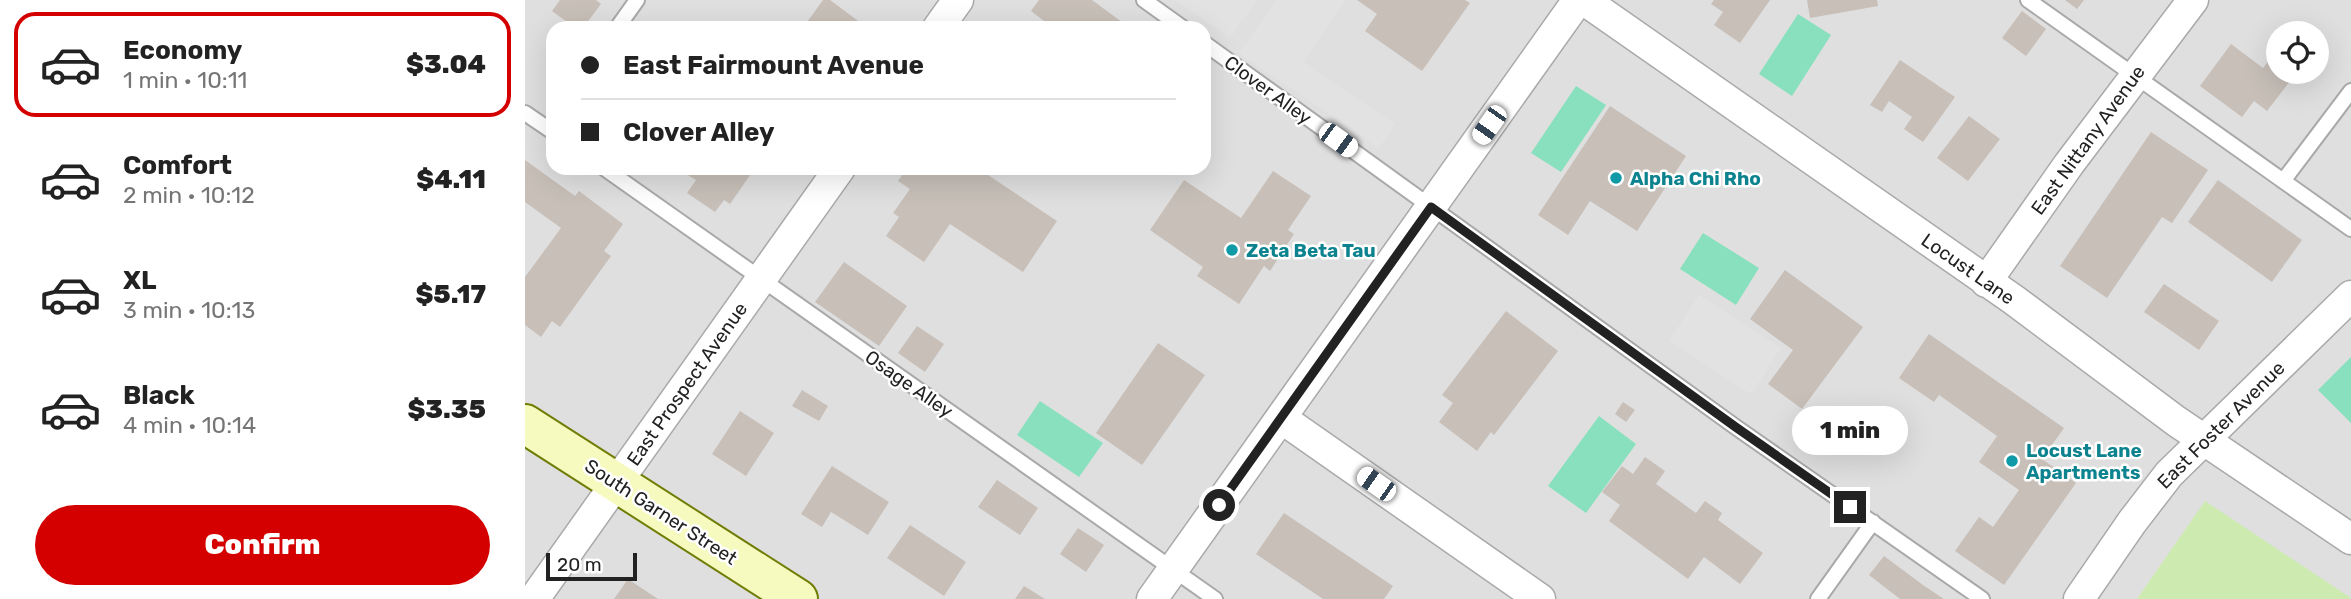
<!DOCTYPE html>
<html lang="en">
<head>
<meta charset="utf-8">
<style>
  :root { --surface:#fff; --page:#f2f2f2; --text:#222; --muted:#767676; --line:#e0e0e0; --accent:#d40000 }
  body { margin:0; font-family:Rubik,sans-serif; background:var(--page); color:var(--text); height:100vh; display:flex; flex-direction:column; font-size:26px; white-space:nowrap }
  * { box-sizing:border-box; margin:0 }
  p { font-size:23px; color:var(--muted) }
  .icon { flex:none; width:38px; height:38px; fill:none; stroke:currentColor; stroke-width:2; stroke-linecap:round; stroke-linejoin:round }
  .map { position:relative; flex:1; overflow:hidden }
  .drawer { display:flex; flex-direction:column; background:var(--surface); width:525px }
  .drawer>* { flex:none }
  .top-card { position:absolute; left:21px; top:21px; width:665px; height:154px; border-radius:21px; box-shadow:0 7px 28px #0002; display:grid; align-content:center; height:154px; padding:0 35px; background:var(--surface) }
  .fabs { position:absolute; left:1741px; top:21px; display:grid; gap:14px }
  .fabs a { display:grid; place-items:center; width:63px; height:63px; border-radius:50%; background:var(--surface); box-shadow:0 7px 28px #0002; font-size:35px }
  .scale { position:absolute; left:21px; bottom:18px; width:91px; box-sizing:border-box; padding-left:7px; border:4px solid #222; border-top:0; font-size:19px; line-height:24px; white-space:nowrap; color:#222; -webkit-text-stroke:5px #fff; paint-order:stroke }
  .end { position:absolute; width:32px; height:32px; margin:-16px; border:9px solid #222; background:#fff; box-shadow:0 0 0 4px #fff }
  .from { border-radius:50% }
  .bubble { position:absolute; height:49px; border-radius:24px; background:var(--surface); box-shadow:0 7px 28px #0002; font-size:23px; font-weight:800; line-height:49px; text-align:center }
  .car { position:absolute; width:21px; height:42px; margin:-21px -10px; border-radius:9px; box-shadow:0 0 5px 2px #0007; background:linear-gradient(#fff 24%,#345 0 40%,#fff 0 76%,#345 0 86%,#fff 0) }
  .top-card b { display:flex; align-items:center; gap:24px; height:66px; font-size:26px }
  .top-card b+b { border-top:2px solid var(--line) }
  .top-card i { width:18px; height:18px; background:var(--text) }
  ul { padding:12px 0 0; list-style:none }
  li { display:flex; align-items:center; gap:21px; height:105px; margin:0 14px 10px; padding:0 21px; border:4px solid transparent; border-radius:21px }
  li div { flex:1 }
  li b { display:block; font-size:26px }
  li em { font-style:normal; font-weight:800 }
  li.selected { border-color:var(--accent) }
  li>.icon { width:63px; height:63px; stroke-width:1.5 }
  .button { display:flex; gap:14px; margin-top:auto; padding:14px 35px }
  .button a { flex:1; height:80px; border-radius:42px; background:var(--accent); color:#fff; font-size:28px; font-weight:800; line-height:80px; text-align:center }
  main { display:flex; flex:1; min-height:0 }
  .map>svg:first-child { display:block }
</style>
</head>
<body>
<main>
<section class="drawer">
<ul>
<li class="selected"><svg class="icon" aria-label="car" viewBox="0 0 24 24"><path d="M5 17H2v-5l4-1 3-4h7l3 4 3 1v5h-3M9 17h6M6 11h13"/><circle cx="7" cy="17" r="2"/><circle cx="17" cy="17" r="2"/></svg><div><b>Economy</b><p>1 min · 10:11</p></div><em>$3.04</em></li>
<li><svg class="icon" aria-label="car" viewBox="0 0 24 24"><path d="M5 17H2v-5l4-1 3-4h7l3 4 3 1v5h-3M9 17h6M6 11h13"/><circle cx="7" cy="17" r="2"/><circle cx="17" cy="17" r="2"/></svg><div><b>Comfort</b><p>2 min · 10:12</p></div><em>$4.11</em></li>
<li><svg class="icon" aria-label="car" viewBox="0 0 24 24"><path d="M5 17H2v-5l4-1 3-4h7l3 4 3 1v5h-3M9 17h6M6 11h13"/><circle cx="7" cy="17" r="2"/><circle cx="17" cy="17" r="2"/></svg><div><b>XL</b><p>3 min · 10:13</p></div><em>$5.17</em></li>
<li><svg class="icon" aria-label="car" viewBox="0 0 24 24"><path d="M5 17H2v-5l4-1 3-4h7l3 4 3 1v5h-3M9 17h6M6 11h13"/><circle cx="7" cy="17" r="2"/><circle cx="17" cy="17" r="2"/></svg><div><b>Black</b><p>4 min · 10:14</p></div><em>$3.35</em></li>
</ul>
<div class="button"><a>Confirm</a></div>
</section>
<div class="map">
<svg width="1826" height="599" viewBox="0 0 1826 599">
  <rect width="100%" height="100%" fill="#f2efe9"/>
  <path fill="#e0dfdf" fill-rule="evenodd" d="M0,0H1826V599H0ZM28,28H679V168H28ZM1754,33H1792V72H1754Z"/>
  <path fill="#cdebb0" d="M1680,501L1826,598V599H1612Z"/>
  <path fill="#88e0be" d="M1273,14L1306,35L1267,96L1234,74Z
    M1051,86L1081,105L1036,172L1006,153Z
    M1178,233L1234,268L1211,305L1155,269Z
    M1826,357V423L1793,390Z
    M515,401L578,443L554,477L492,435Z
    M1074,416L1111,444L1061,513L1023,486Z"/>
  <path fill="#e2e2e2" d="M650,0H732L705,38Z
    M751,0H821L779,62L870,124L854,148L714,53Z
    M1174,295L1256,348L1226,394L1144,341Z"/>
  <path fill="#c7bfb8" d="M35,0H71L76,4L58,28H50L27,11Z
    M298,0H305L336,23L333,28H284L280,25Z
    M514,0H567L605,28H528L506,11Z
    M832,0H940L945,3L897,71L840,31L852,14Z
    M1189,0H1245L1215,43L1189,25L1198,12L1186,4Z
    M1282,0H1352L1353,6L1285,18Z
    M1540,0H1559L1552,9Z
    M1497,11L1521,29L1501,56L1477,38Z
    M1706,44L1738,68L1745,59L1754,65V72H1763L1769,76L1742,111L1729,101L1717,117L1675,86Z
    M1375,60L1430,97L1398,142L1379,129L1387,117L1364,101L1357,112L1345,105Z
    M1085,106L1161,156L1112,231L1065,201L1043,235L1013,215Z
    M1444,116L1475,139L1443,181L1412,158Z
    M1626,132L1683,170L1647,223L1637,217L1582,298L1535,266Z
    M0,160L50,196L54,191L98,224L79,251L86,256L35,327L27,321L16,337L0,325V277L36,228L0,202Z
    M165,168H230L205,204L199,200L190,212L162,193L171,180L161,174Z
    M382,168H463L460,173L532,221L498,272L425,224L399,262L361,236L374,217L368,213L385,189L373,181Z
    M748,171L786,196L763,230L769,234L745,271L739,266L714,304L672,276L678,267L625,230L659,180L716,218Z
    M1693,180L1777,240L1747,282L1663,222Z
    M319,262L382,306L354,346L290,302Z
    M1260,270L1338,327L1277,409L1243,384L1268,350L1225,319Z
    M1639,284L1694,321L1674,350L1619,312Z
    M981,311L1033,351L969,435L966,432L952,451L914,422L928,403L917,395Z
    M392,326L419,344L400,372L373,353Z
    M1404,334L1539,428L1517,459L1551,483L1479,585L1430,551L1454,517L1468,527L1494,490L1454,462L1472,436L1414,395L1409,402L1374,378Z
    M633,343L680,375L617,465L571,433Z
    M277,390L303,406L294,421L267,406Z
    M1098,402L1110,410L1101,422L1090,414Z
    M215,411L249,433L221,476L187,454Z
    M1120,457L1140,471L1131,484L1171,513L1180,501L1197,513L1193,520L1238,553L1215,584L1179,557L1163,579L1084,521L1095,505L1077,492L1097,466L1108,474Z
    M307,466L364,502L343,535L306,512L297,527L276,514Z
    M472,480L513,508L495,535L453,507Z
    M759,513L868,586L859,599H798L731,554Z
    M385,525L441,562L419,596L362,558Z
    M553,528L579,545L561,572L535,554Z
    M1359,556L1398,585L1419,599H1375L1344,575Z
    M103,579L133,599H89Z
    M499,586L520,599H490Z"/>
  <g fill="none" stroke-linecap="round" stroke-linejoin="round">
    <g stroke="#a9a9a9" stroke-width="18">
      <path id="lane" d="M619,0L658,28
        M1503,0L1826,229
        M92,28L112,0
        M679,43L1212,428L1457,599
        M0,113L28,132
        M79,168L690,599
        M1758,181L1826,91
        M1293,599L1348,522"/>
    </g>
    <g stroke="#a9a9a9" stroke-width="33">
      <path id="street" d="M1059,0L1489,300L1651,421L1826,539
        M413,28L433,0
        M1461,282L1544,164L1668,0
        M756,418L1015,599
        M9,599L315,168
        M627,599L1053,0
        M1554,599L1607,522L1644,474L1826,296"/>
    </g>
    <g stroke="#707d05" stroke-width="42">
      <path id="secondary" d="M0,424L273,599"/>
    </g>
    <use href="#lane" stroke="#fff" stroke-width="14"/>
    <use href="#street" stroke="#fff" stroke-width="30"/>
    <use href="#secondary" stroke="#f7fabf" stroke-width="38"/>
  </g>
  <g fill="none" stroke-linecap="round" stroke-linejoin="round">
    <path stroke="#222" stroke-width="9" d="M694,505L906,207L1212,428L1325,507"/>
  </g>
  <g fill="#0f9aa8" stroke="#fff" stroke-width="2.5">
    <circle cx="1091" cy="178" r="7"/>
    <circle cx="707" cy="250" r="7"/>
    <circle cx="1487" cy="461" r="7"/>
  </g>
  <g text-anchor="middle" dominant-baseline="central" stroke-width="5" stroke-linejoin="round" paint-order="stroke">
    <g font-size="19" fill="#222" stroke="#fff">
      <text transform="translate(743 90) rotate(36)">Clover Alley</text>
      <text transform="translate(1563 140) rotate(-54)">East Nittany Avenue</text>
      <text transform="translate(1443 269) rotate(35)">Locust Lane</text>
      <text transform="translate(162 384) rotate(-55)">East Prospect Avenue</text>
      <text transform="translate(384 384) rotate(35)">Osage Alley</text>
      <text transform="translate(1696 425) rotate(-45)">East Foster Avenue</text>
      <text transform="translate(136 512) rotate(33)">South Garner Street</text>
    </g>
    <g font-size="19" font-weight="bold" fill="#0d838f" stroke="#fff" text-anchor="start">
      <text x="1105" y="178">Alpha Chi Rho</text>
      <text x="721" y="250">Zeta Beta Tau</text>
      <text x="1501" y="450">Locust Lane<tspan x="1501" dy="22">Apartments</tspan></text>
    </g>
  </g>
</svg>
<div class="fabs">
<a><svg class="icon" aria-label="locate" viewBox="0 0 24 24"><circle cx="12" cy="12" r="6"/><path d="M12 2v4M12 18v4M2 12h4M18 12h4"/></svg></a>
</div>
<div class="scale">20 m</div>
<i class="end from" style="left:694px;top:505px"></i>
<i class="end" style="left:1325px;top:507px"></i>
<div class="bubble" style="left:1267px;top:406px;width:116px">1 min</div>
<i class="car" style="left:964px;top:125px;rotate:215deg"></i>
<i class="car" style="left:813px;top:140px;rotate:126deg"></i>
<i class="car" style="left:851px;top:484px;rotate:305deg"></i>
<div class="top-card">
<b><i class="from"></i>East Fairmount Avenue</b>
<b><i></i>Clover Alley</b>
</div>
</div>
</main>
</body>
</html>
